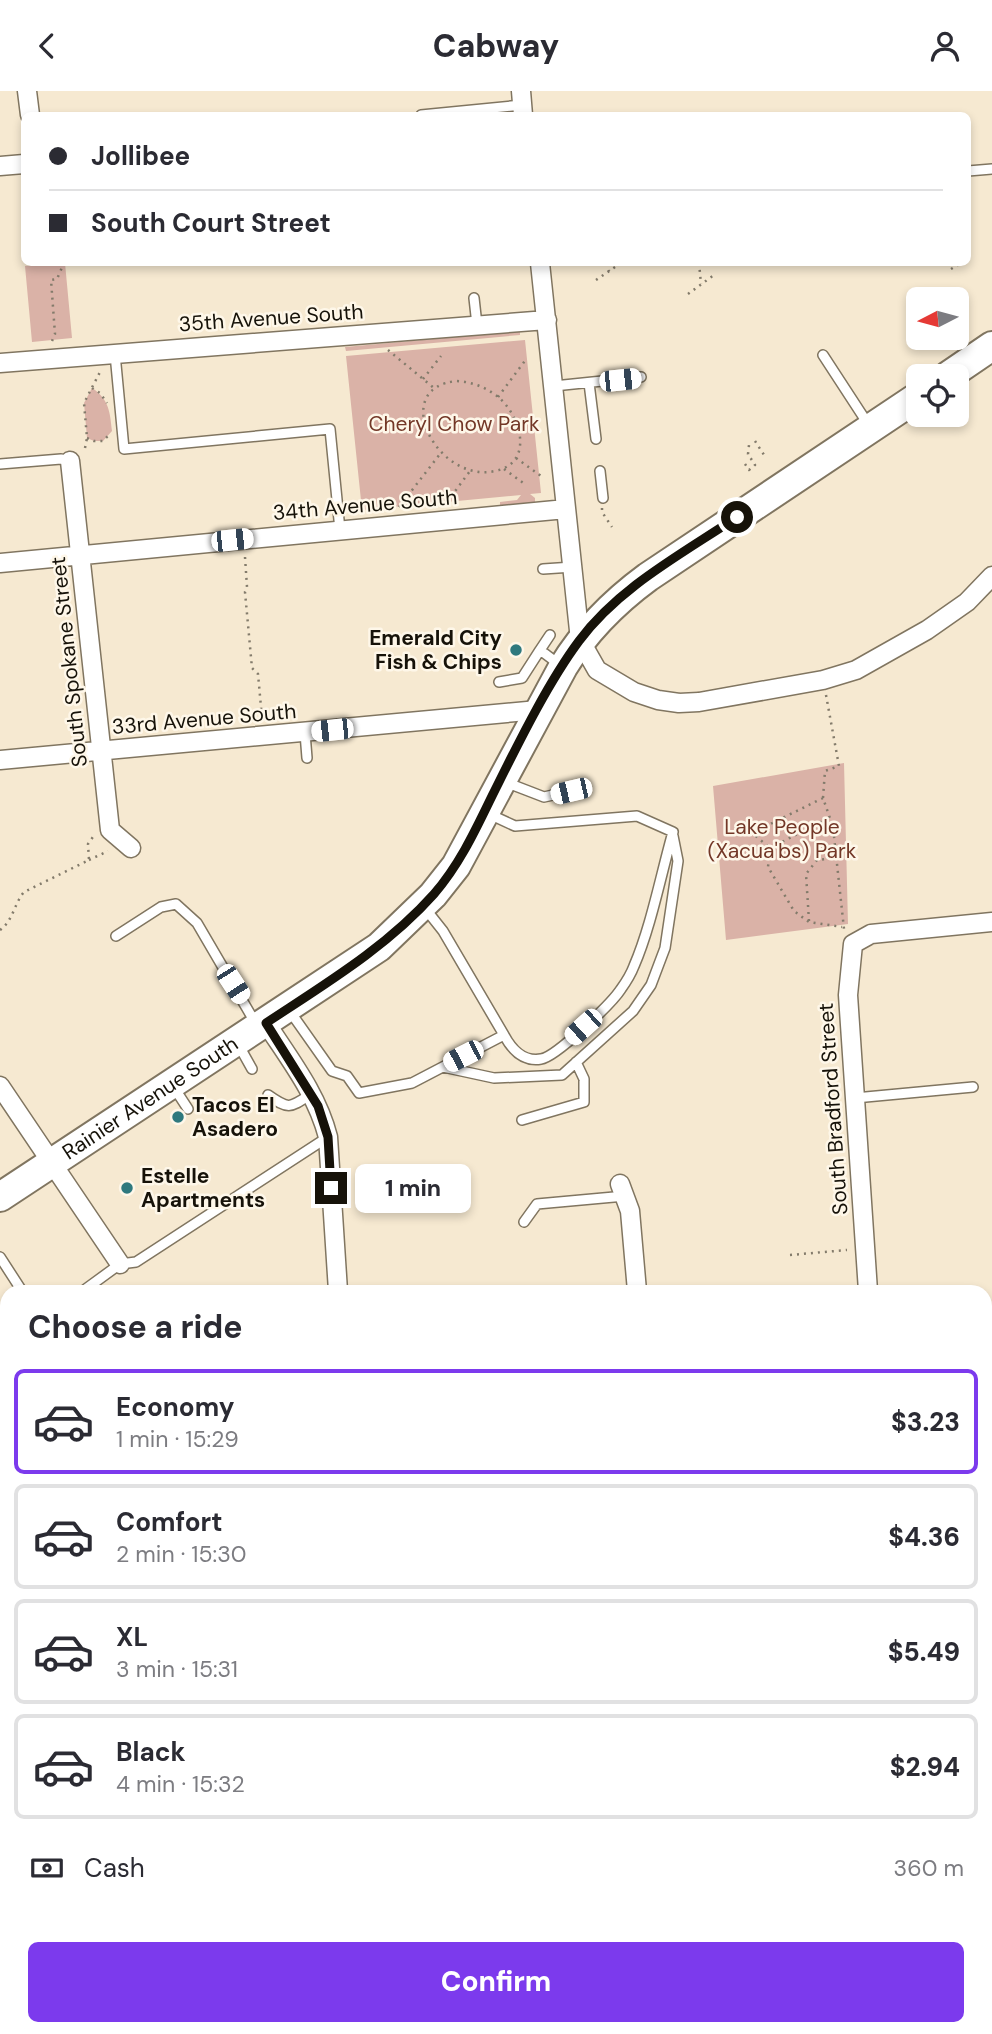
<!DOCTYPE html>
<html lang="en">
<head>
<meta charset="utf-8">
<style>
  :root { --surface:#fff; --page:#f7f7f7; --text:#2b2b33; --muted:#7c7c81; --line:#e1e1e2; --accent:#7c3aed }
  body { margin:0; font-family:"DM Sans",sans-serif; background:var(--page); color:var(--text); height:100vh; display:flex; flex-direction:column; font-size:26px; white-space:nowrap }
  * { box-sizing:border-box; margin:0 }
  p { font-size:23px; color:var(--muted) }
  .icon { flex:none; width:38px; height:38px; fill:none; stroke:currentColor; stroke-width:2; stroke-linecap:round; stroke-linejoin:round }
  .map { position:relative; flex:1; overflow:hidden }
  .side { position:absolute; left:0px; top:1194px; width:992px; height:751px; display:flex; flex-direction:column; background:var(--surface); border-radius:21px 21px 0 0; box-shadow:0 4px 10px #0003 }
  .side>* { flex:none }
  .guide { position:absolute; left:21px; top:21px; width:950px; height:154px; border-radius:10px; box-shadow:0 4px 10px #0003; display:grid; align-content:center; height:154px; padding:0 28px; background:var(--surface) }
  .needle { width:46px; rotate:264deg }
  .buttons { position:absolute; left:906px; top:196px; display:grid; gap:14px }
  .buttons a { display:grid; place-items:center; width:63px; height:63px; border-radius:10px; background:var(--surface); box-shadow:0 4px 10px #0003; font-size:35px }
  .end { position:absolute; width:32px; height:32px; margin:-16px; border:9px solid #161209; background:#fff; box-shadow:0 0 0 4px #fff }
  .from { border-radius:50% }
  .bubble { position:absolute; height:49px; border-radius:10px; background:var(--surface); box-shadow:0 4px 10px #0003; font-size:23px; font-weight:800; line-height:49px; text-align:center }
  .car { position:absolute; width:21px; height:42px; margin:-21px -10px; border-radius:9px; box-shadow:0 0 5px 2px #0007; background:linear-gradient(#fff 24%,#345 0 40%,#fff 0 76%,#345 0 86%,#fff 0) }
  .guide b { display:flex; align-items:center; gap:24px; height:66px; font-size:26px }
  .guide b+b { border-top:2px solid var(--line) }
  .guide i { width:18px; height:18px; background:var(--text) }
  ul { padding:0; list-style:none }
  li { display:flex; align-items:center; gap:21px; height:105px; margin:0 14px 10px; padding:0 14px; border:4px solid var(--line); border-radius:10px }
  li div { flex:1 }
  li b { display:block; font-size:26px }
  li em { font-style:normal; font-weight:800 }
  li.active { border-color:var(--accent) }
  li>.icon { width:63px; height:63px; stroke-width:1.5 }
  h2 { padding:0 28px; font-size:32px; line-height:84px }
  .pay { display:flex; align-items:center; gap:18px; height:77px; padding:0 28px; font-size:26px }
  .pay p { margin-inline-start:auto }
  .cta { display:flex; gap:14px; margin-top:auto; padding:14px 28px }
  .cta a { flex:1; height:80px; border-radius:10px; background:var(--accent); color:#fff; font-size:28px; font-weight:800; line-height:80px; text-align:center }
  header { display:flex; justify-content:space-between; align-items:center; height:91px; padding:0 28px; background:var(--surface); font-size:32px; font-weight:800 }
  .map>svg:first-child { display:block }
</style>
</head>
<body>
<header><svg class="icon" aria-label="back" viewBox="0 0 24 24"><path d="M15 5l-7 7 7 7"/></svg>Cabway<svg class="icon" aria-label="person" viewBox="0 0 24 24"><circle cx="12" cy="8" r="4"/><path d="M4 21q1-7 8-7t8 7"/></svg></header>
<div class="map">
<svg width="992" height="1943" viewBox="0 0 992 1943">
  <rect width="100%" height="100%" fill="#f6e9d1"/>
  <path fill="#dab2a7" d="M65,172L72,247L32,251L25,175Z
    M520,240V244L346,260L345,256Z
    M525,249L541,402L530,403L535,407V412L500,415V411L517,409L521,404L362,419L346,265Z
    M92,297C109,308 110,321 112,340L103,350H94L87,347L84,312Z
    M844,672L848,833L726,849L713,695Z"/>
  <path fill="#c5988b" d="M7,1902V1937H91L82,1943H0V1903Z
    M141,1937H272V1943H130Z
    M557,1937H874V1943H506Z"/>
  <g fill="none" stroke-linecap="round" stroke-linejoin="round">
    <g stroke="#807560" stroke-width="12">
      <path id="lane" d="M421,24L522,14
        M968,80L992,78
        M474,207L477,234
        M115,263L124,358L330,338L340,439
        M823,264L868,333
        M589,292L596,348
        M554,295L641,286
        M0,373L61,368L70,370
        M600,380L603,407
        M543,478L573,476
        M550,544L540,559L560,574
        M499,591L522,587L540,559
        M305,642L307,667
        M505,691L544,706L571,700
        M489,723L515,735L637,725L673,741C661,783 651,836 634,875C631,883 626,891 621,898C612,912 556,966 541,968C523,971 512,959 504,944
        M116,845L161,816L176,813L197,832L256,933
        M289,919L332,980L347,985L359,1002L412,992L504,944L443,840L424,816
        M238,953L252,978
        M443,976L494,987L562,984L633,920L651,894L665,857L678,770L673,745
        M173,995L188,1018
        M268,1004C289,1019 290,1017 311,1003
        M855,1007L973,996
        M522,1029L584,1011V988L576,971
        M524,1131L537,1113L625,1105
        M0,1166L22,1200
        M83,1200L120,1173L136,1171L328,1046
        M0,1259L7,1254
        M985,1533L992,1532
        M0,1545L7,1540
        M985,1724H992
        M985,1763H992"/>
    </g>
    <g stroke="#807560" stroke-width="21">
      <path id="street" d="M27,0L30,24
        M521,0L523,24
        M0,75L24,73
        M540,172L580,549L597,579L634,601L658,609L679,612L699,611L823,589L856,579L927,539L967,511L992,485
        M0,272L547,229
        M70,370L110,739L131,757
        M0,472L566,418
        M0,669L538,619
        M266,932C290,969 317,1003 328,1046L338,1200
        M0,995L120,1173
        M620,1093L630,1120L637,1200
        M868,1200L848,904L853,853L871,843L992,831
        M985,1233L992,1229
        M0,1388L7,1382
        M0,1559L7,1570
        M0,1676L7,1671
        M106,1943L118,1937"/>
    </g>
    <g stroke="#807560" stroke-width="28">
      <path id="secondary" d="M985,1629L992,1628
        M985,1667L992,1666
        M0,1725L7,1724
        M0,1774L7,1773"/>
    </g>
    <g stroke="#807560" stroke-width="32">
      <g id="primary">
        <path d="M948,285L992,255"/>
        <path id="s1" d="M0,1106L379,856L433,804L456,775L563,576C585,540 614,511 648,486L919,305"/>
      </g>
    </g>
    <path stroke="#837b6b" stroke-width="2.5" stroke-dasharray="2 5" stroke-linecap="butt" d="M608,172L609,180
      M699,172L701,193
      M951,178L961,172
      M596,189L621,172
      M688,203L714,184
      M52,250L55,243L51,189L57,188L64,172H69
      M388,259L434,297
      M423,288L441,265
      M457,290C472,291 485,296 497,305C521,324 535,372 495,380C437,393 388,296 457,290Z
      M92,297L100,302L107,312
      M498,306L527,267
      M87,347L94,350H103L111,342
      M755,350L766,367
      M85,357L87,347L84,312L100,281
      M516,367L541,385
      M745,373L749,379L755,374L748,363L749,354
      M504,378L526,394
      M447,411L470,380
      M399,416L440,363
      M602,417V421L612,436
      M245,466L247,496L245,501L252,577L258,583L262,627
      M826,604L839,675L825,680L823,707L833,736L844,838
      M823,707L752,742L770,757L768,776L794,820L809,831L842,836
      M770,757L831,726
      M89,769L108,760
      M809,830L806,783L817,769L836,767
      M0,839C13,830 14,813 24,801L89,769L88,753L95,743
      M790,1164L847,1159
      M985,1798H992"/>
    <use href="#lane" stroke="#fff" stroke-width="9"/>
    <use href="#street" stroke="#fff" stroke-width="18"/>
    <use href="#secondary" stroke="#fff" stroke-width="24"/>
    <use href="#primary" stroke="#fff" stroke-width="28"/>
    <path stroke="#807868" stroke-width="2" d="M985,1641H992
      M985,1654L992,1653
      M0,1745L7,1744
      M0,1756H7"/>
  </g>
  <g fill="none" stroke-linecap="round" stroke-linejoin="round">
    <path stroke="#161209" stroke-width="9" d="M331,1097L328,1046L318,1015L266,932C325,893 387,856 434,803C460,773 476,738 493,703C517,655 547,593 579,550C619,496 682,463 737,426"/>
  </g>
  <g fill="#2f797e" stroke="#fef7e9" stroke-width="2.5">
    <circle cx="516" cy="559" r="7"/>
    <circle cx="178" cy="1026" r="7"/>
    <circle cx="127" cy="1097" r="7"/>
  </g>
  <g text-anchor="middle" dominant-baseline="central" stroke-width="5" stroke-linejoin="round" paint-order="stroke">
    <g font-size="21" fill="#161209" stroke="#fef7e9">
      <text transform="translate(271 227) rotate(-4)">35th Avenue South</text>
      <text transform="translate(365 414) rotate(-5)">34th Avenue South</text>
      <text transform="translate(69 571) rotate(-96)">South Spokane Street</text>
      <text transform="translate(204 628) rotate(-5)">33rd Avenue South</text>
      <text stroke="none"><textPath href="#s1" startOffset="180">Rainier Avenue South</textPath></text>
      <text transform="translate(833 1018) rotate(-94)">South Bradford Street</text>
    </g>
    <g font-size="21" fill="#733727" stroke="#fef7e9">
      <text x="454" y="333">Cheryl Chow Park</text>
      <text x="782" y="736">Lake People<tspan x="782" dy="24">(Xacua'bs) Park</tspan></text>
    </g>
    <g font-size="21" font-weight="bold" fill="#161209" stroke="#fef7e9" text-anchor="start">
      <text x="502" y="547" text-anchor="end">Emerald City<tspan x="502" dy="24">Fish &amp; Chips</tspan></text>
      <text x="192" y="1014">Tacos El<tspan x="192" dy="24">Asadero</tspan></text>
      <text x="141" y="1085">Estelle<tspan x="141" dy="24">Apartments</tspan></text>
    </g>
  </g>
</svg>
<div class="buttons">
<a><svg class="needle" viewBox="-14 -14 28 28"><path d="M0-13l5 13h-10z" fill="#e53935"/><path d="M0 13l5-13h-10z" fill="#7c7c81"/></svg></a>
<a><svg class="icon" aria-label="locate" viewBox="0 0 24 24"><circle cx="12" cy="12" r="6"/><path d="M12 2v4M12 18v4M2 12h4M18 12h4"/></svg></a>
</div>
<i class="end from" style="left:737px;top:426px"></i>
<i class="end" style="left:331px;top:1097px"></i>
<div class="bubble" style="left:355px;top:1073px;width:116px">1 min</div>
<i class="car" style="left:620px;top:289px;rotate:84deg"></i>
<i class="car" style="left:232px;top:449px;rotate:84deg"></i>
<i class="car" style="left:332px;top:639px;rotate:264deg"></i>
<i class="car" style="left:571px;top:700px;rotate:257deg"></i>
<i class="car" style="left:233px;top:893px;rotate:147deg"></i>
<i class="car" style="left:583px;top:936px;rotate:228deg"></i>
<i class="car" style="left:463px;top:965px;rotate:243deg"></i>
<div class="guide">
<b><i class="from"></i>Jollibee</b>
<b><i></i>South Court Street</b>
</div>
<section class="side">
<h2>Choose a ride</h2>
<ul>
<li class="active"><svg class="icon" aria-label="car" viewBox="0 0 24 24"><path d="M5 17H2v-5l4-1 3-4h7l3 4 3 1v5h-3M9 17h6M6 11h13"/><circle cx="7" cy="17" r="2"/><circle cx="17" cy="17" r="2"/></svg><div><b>Economy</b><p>1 min · 15:29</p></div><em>$3.23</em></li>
<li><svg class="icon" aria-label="car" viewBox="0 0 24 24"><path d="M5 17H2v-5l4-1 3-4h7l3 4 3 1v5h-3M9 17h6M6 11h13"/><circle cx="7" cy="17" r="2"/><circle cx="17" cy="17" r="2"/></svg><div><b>Comfort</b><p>2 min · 15:30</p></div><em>$4.36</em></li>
<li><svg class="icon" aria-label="car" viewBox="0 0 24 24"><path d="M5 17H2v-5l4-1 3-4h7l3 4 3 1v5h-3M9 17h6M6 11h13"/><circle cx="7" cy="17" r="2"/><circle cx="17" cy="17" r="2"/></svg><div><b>XL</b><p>3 min · 15:31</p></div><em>$5.49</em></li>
<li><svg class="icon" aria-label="car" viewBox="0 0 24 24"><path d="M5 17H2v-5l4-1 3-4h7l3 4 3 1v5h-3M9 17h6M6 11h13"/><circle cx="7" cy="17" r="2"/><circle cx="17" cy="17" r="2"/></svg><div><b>Black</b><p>4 min · 15:32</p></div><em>$2.94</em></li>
</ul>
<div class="pay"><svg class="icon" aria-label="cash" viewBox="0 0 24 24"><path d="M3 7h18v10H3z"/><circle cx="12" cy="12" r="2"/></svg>Cash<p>360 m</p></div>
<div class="cta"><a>Confirm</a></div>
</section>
</div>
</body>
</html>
